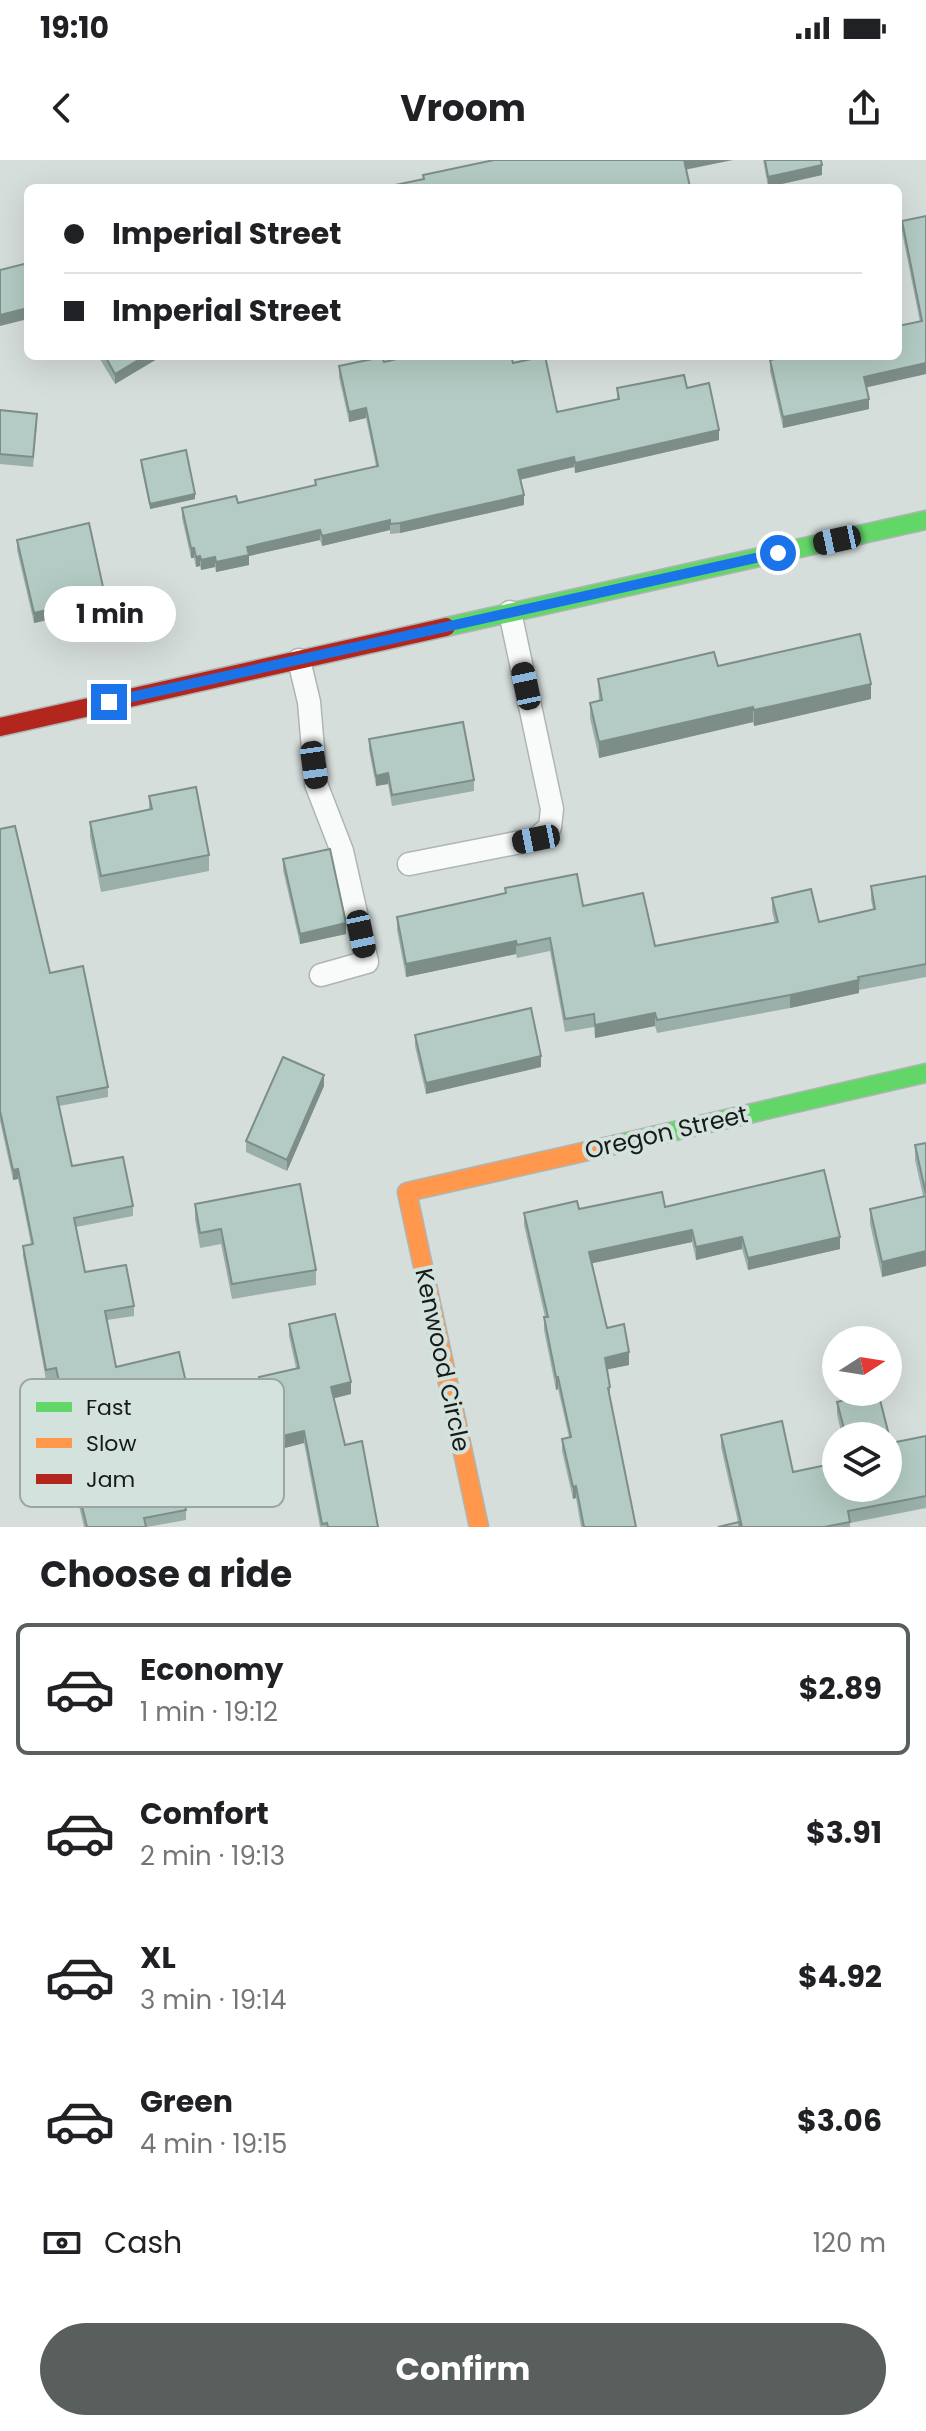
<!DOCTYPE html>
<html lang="en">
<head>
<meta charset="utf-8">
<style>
  :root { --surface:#fff; --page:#f2f2f2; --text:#202124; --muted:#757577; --line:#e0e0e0; --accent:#595f5d }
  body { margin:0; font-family:Poppins,sans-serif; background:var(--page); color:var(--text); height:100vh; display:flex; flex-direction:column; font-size:30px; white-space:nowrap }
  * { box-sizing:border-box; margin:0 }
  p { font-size:26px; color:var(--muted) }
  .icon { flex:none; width:44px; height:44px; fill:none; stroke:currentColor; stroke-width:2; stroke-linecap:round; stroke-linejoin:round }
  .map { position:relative; height:1367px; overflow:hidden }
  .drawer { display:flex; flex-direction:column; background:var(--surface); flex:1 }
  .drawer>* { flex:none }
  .guide { position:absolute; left:24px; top:24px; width:878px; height:176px; border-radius:12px; box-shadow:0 8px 32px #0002; display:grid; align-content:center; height:176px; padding:0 40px; background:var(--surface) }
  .needle { width:52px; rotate:78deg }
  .tools { position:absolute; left:822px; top:1166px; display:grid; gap:16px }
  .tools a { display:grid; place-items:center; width:80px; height:80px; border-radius:50%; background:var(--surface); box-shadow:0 8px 32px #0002; font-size:40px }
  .end { position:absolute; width:36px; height:36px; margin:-18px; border:10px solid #1a73e8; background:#fff; box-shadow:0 0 0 4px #fff }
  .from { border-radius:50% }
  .bubble { position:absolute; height:56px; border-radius:28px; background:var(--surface); box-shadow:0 8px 32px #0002; font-size:26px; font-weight:700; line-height:56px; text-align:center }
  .car { position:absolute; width:24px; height:48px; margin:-24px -12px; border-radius:10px; box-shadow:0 0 6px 2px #0007; background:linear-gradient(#222 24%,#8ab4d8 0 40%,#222 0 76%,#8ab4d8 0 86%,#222 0) }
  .guide b { display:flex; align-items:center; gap:28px; height:76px; font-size:30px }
  .guide b+b { border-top:2px solid var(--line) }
  .guide i { width:20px; height:20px; background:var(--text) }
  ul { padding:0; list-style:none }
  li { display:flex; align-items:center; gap:24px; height:132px; margin:0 16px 12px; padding:0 24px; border:4px solid transparent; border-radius:12px }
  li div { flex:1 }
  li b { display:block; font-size:30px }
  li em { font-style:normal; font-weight:700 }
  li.active { border-color:var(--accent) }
  li>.icon { width:72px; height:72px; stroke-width:1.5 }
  h2 { padding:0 40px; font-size:36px; line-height:96px }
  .pay { display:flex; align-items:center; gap:20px; height:88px; padding:0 40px; font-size:30px }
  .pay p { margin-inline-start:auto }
  .action { display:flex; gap:16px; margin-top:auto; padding:16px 40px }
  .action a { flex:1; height:92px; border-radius:48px; background:var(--accent); color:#fff; font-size:32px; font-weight:700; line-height:92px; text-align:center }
  .status { display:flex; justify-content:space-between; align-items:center; height:56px; padding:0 40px; background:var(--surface); direction:ltr }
  .status svg { height:22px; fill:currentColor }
  header { display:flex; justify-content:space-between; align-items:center; height:104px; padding:0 40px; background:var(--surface); font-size:36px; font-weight:700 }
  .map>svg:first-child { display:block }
</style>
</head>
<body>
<div class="status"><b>19:10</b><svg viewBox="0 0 49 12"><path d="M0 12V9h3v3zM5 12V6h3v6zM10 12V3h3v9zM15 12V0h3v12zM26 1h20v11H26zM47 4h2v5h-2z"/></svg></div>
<header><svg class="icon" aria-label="back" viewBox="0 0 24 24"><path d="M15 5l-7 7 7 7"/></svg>Vroom<svg class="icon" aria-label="share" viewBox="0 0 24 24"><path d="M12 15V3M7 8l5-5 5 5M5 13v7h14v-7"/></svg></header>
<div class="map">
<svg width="926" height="1367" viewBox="0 0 926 1367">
  <rect width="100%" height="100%" fill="#d6dedc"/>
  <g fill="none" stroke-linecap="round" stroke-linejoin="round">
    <g stroke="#afb5b3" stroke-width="25">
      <path id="lane" d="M299,500L309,542L316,624L342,691L367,802L321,815
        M409,704L536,679L550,667L552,649L510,452"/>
    </g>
    <g stroke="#afb5b3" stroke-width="21">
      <path id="fast" d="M446,467L926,360
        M614,985L926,913"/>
    </g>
    <g stroke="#afb5b3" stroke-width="21">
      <path id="slow" d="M479,1367L407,1032L614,985"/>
    </g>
    <g stroke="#afb5b3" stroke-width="21">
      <path id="jam" d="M0,567L446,467"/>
    </g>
    <use href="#lane" stroke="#f9fafa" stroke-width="22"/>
    <use href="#fast" stroke="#63d668" stroke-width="18"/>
    <use href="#slow" stroke="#ff974d" stroke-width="18"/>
    <use href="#jam" stroke="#b3261e" stroke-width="18"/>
  </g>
  <path fill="#9aafa9" d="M763,0H821L822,15L768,27Z
    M926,56V214L866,227L869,249L783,268L770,211V200L898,196L920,162L902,72V61Z
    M98,196H162L115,224Z
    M384,202L513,203L557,252L617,239V228H687L719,280L575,313L574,307L520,320L524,345L400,373L390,374V370L322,386L320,380L249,396V405L216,412L215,407L201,410L200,406L196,407L194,398H191L182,358V348L238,343L315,325V320L376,306L366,258L349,262L339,217V206Z
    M0,250L37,264L33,307L0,304Z
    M141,300L195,339L150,349L141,306Z
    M17,380L105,447L34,463L17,390Z
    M718,506L871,539L754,566L753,562L599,598L590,558V543L599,541L598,519Z
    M369,579L474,620V631L392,646L388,624L376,626L369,590Z
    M149,636L209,695V711L101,732L90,677V662L149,650Z
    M0,669L50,813L108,927V937L59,946L72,1006L133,1046V1056L76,1067L85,1112L134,1146V1156L107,1160L116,1207L187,1237L115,1254L127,1308L186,1350V1360L147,1367H84L66,1291V1281L70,1280L56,1218L46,1220L23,1096V1086L31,1084L18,1019L13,1020L0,961Z
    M283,699L346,774L300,784L283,710Z
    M926,716V817L859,830V833L790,848L657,873L655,866L595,878L594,867L565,872L550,791L517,798L516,794L406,817L397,770V757L505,733V728L583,746L655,786L775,763L772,751V738L819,762L873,749L871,740V726Z
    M415,875L541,907L426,934L415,886Z
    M324,926L287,1011L246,992V981Z
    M926,983V1106L882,1117L870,1064V1049L923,1036L915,1000V985Z
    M195,1044L316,1110V1125L232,1139L221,1084L200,1088L195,1059Z
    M665,1047L840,1089L748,1110L742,1089L696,1100L692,1082L591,1103L607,1168L629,1205L607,1209L610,1227V1238L636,1367H581L576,1338L573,1339L562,1291V1279L569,1277L558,1229L556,1230L544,1170V1157H545L524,1065V1053L579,1049Z
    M289,1164L351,1234L334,1238L345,1285L378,1367H320L304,1283L273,1291L259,1230V1217L296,1208L289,1176Z
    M875,1232H878L891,1283L926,1276V1348L850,1363V1367H718L738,1362L721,1287V1275L782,1261L793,1312L836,1303V1328H888V1276H842L837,1254V1242Z"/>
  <path fill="#7d8e89" d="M684,0H733L684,10Z
    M822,5V15L768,27V17Z
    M28,148V159L0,166V155Z
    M145,196H162L115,224V214Z
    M926,203V214L864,228V217Z
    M869,239V249L783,268V257Z
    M366,248V258L349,262V252Z
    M719,270V280L575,313V303Z
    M574,297V307L518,320V310Z
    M195,334V339L150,349V344Z
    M524,335V345L400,373V363Z
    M390,360V370L322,386V376Z
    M320,370V380L249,396V405L216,412V402L247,387Z
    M191,388H194V398H191Z
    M200,396V406L196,407V397Z
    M215,397V407L201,410V400Z
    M105,436V447L34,463V453Z
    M871,524V539L754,566V550Z
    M753,547V562L599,598V582Z
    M388,613V624L376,626V616Z
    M346,763V774L300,784V774Z
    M516,781V794L406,817V804Z
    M859,820V833L790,848V835Z
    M655,853V866L595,878V865Z
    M541,896V907L426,934V923Z
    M324,915V926L287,1011V1000Z
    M18,1009V1019L13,1020V1010Z
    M692,1070V1082L589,1104V1092Z
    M742,1077V1089L696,1100V1087Z
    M840,1077V1089L748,1110V1098Z
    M926,1091V1106L882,1117V1102Z
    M629,1192V1205L605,1210V1198Z
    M556,1217H558V1229L556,1230Z
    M351,1222V1234L331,1239V1227Z
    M187,1227V1237L113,1254V1244Z
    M304,1271V1283L273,1291V1278Z
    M576,1326V1338L573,1339V1327Z"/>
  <path fill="#b3cbc4" stroke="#7d8e89" stroke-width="2" d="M494,0H686H684L690,27L381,28L424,19L423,15Z
    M765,0H821L822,5L768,17Z
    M926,56V203L864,217L869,239L783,257L770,200L791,196H898V166L922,161L902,61Z
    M28,103V148L0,155V110Z
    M105,196H145L115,214Z
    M409,196H511L513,203L545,196L557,252L619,239L617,228L684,215L687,228L709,223L719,270L575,303L574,297L518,310L524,335L400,363L390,364V360L322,376L320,370L247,387L249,395L216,402L215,397L201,400L200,396L196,397L194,388H191L182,348L236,336L238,343L316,325L315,320L378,306L366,248L349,252L339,206L382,197L384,202Z
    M0,250L37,254L33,297L0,294Z
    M186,290L195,334L150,344L141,300Z
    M89,363L105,436L34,453L17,380Z
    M860,474L871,524L754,550L753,547L599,582L590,543L602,540L598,519L714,492L718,506Z
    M463,562L474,620L392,635L388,613L376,616L369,579Z
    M196,627L209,695L101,716L90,662L152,649L149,636Z
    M15,666L50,813L83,806L108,927L57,937L72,1006L123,997L133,1046L74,1058L85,1112L126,1105L134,1146L105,1151L116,1207L179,1192L187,1227L113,1244L127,1308L176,1298L186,1350L144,1358L146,1367H87L66,1281L72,1280L56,1208L46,1210L23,1086L33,1084L18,1009L13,1010L0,951V669Z
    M330,689L346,763L300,774L283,699Z
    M577,714L583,746L643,733L655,786L778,762L772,738L811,729L819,762L875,749L871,726L926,716V804L858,817L859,820L790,835L657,860L655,853L595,865L594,854L565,859L550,778L517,785L516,781L406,804L397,757L506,733L505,728Z
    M531,848L541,896L426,923L415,875Z
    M283,897L324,915L287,1000L246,981Z
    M926,983V1034L915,985Z
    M824,1010L840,1077L748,1098L742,1077L696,1087L692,1070L589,1092L607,1168L624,1164L629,1192L605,1198L610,1227L608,1228L636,1367H584L576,1326L573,1327L562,1279L571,1277L558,1217H556L544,1157H548L524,1053L577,1041L579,1049L662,1032L665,1047Z
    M300,1024L316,1110L232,1124L221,1069L200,1073L195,1044Z
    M926,1036V1091L882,1102L870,1049Z
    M335,1154L351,1222L331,1227L345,1285L362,1281L378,1367H328L327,1363L322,1364L304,1271L273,1278L259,1217L299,1208L289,1164Z
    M875,1232H878L891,1283L926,1276V1336L848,1351L850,1362L824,1367H742L721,1275L782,1261L793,1312L836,1303V1328H888V1276H846L837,1242Z
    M739,1362L740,1367H718Z"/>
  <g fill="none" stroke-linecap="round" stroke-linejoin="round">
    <path stroke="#1a73e8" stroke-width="10" d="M109,542L778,393"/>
  </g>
  <g text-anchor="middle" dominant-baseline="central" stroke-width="8" stroke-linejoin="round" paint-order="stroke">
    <g font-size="24" fill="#161b19" stroke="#d3e2dd">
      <text transform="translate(666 972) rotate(-13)">Oregon Street</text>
      <text transform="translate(443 1200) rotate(78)">Kenwood Circle</text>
    </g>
  </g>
  <rect x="20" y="1219" width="264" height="128" rx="12" fill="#d3e2dd" stroke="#9aa6a2" stroke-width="2"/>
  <rect x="36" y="1242" width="36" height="10" fill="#63d668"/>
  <rect x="36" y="1278" width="36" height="10" fill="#ff974d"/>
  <rect x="36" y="1314" width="36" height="10" fill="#b3261e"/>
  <g font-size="22" fill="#161b19">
    <text x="86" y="1255">Fast</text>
    <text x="86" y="1291">Slow</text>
    <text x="86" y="1327">Jam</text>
  </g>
</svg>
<div class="tools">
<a><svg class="needle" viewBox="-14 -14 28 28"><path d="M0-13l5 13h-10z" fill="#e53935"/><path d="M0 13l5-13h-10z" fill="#757577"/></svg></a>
<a><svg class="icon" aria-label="layers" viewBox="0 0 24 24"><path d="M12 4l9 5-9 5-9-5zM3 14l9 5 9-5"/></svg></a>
</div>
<i class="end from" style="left:778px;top:393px"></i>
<i class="end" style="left:109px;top:542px"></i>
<div class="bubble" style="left:44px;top:426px;width:132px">1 min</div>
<i class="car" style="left:837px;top:380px;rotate:258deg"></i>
<i class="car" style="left:526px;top:526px;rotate:348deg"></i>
<i class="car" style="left:314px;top:605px;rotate:172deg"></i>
<i class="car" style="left:536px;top:679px;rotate:259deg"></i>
<i class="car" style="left:361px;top:774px;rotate:168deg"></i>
<div class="guide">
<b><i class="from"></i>Imperial Street</b>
<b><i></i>Imperial Street</b>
</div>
</div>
<section class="drawer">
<h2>Choose a ride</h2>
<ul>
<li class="active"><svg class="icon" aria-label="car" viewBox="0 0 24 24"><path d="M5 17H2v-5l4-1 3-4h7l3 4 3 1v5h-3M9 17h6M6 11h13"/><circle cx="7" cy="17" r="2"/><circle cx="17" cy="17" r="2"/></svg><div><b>Economy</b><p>1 min · 19:12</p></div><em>$2.89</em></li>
<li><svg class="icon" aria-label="car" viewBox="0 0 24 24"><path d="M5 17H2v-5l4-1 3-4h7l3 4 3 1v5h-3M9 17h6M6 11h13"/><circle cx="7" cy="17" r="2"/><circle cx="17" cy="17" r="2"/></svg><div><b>Comfort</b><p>2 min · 19:13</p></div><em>$3.91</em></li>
<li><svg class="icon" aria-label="car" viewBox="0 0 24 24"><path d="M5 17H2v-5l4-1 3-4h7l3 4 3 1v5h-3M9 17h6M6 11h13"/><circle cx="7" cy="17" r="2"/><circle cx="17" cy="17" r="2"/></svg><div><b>XL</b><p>3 min · 19:14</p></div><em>$4.92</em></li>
<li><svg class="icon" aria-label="car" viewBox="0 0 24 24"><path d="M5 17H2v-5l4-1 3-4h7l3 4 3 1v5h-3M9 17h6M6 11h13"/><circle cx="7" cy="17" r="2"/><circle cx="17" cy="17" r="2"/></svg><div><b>Green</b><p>4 min · 19:15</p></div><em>$3.06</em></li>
</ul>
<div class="pay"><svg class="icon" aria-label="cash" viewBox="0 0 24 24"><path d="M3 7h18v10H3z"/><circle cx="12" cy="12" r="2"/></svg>Cash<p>120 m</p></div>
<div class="action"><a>Confirm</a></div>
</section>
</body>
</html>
